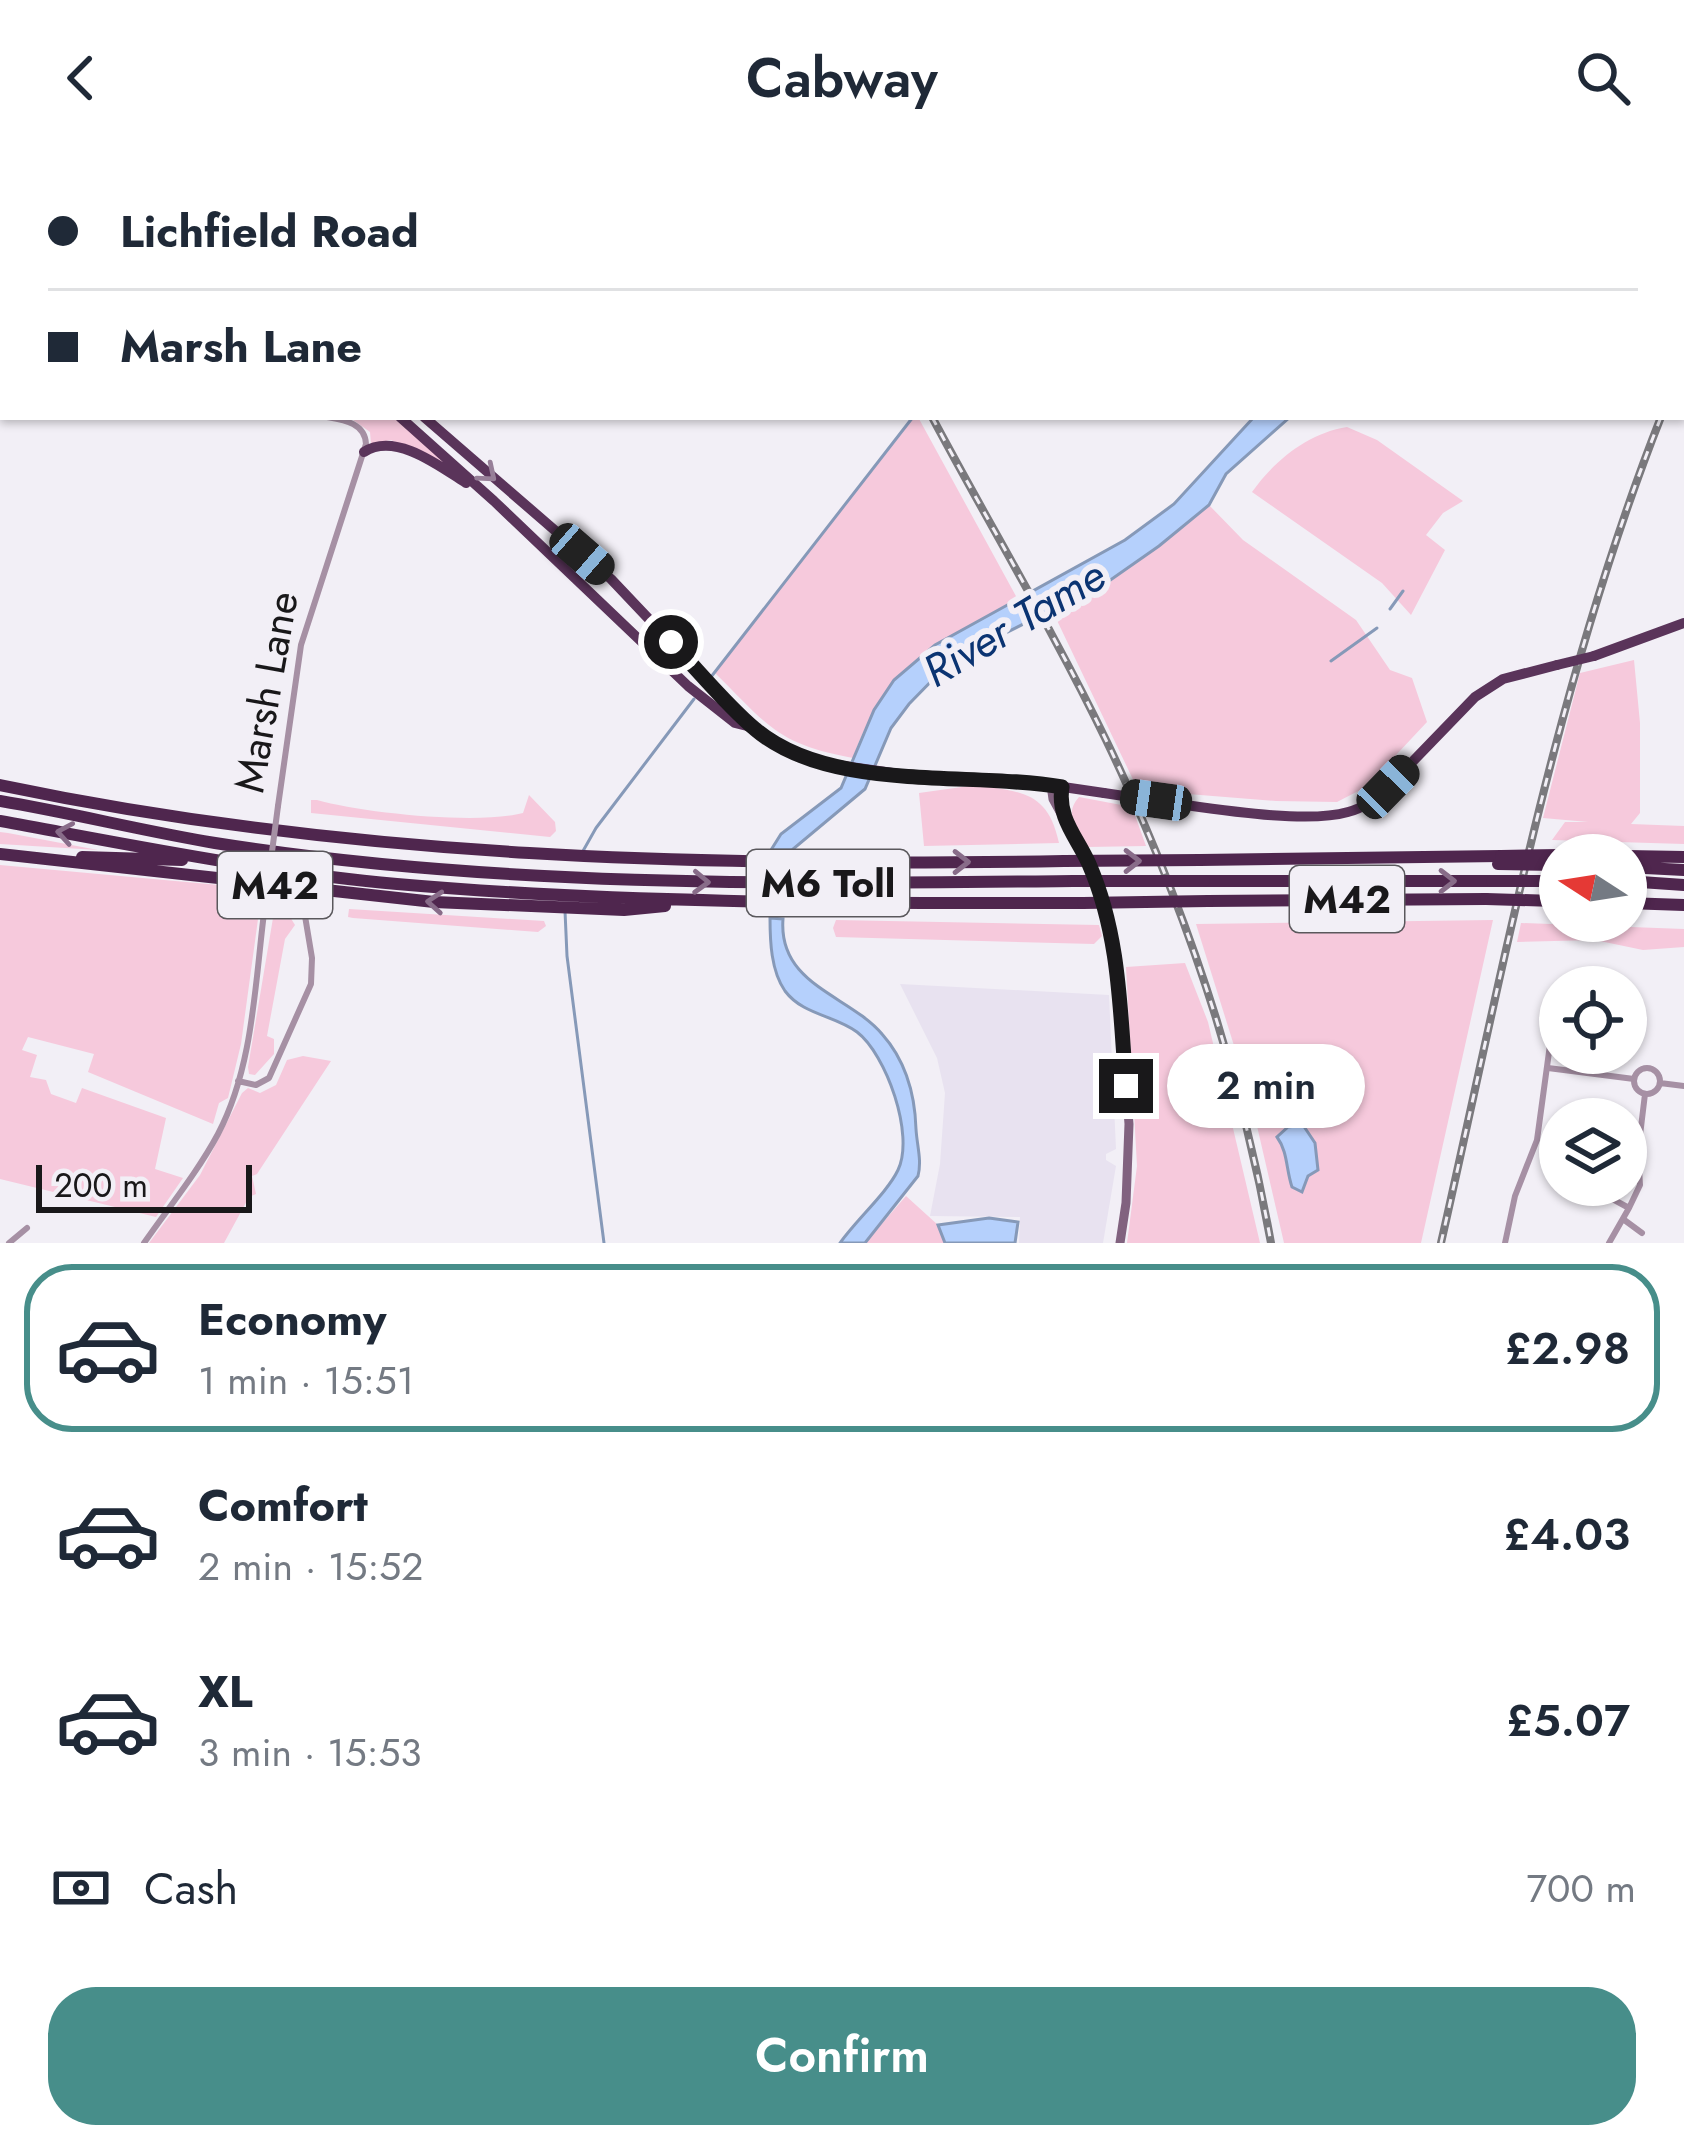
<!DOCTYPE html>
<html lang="en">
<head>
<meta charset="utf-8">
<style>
  :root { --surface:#fff; --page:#f6f6f7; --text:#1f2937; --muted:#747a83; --line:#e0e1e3; --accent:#478e8a }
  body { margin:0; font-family:Jost,sans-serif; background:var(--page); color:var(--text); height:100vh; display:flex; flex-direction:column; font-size:45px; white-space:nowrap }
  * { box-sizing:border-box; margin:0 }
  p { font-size:39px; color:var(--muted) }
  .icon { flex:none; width:66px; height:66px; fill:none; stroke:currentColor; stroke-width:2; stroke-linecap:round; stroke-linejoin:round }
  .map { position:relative; height:1087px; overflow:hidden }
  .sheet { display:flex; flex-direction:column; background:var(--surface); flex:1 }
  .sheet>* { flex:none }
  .top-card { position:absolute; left:0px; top:0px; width:1686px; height:264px; box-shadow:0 3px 9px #0004; display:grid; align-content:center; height:264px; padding:0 48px; background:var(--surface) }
  .needle { width:78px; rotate:282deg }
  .controls { position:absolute; left:1539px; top:678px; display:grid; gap:24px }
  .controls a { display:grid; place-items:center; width:108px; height:108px; border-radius:50%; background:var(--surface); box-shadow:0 3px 9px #0004; font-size:60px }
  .scale { position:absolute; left:36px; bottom:30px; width:216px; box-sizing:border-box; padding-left:12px; border:6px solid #19181a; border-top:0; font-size:33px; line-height:42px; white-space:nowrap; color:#19181a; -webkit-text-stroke:9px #f2eff6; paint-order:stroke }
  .end { position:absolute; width:54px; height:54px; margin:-27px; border:15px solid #19181a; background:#fff; box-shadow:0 0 0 6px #fff }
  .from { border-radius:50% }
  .bubble { position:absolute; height:84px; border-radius:42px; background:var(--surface); box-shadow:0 3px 9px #0004; font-size:39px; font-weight:600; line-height:84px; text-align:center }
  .car { position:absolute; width:36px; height:72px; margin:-36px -18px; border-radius:15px; box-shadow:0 0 9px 3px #0007; background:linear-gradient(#222 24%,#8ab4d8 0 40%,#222 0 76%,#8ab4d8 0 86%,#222 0) }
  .top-card b { display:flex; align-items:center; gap:42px; height:114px; font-size:45px }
  .top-card b+b { border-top:3px solid var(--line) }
  .top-card i { width:30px; height:30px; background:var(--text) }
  ul { padding:21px 0 0; list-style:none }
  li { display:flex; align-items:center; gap:36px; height:168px; margin:0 24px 18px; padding:0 24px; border:6px solid transparent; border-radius:48px }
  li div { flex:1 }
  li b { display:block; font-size:45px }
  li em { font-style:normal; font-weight:600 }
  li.on { border-color:var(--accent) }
  li>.icon { width:108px; height:108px; stroke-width:1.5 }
  .pay { display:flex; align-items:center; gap:30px; height:132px; padding:0 48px; font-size:45px }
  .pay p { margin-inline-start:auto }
  .button { display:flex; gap:24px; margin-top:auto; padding:24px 48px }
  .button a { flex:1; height:138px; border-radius:48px; background:var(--accent); color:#fff; font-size:48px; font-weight:600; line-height:138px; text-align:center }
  header { display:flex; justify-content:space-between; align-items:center; height:156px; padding:0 48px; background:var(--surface); font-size:54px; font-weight:600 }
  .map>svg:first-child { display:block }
</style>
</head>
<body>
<header><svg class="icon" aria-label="back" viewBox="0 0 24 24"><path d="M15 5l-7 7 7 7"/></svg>Cabway<svg class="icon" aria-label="search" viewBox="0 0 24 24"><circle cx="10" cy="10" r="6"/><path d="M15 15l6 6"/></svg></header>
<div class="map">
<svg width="1684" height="1087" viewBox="0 0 1684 1087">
  <rect width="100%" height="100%" fill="#f2eff6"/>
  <path fill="#e8e2f0" d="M900,828L1109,839L1116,993L1106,998V1004L1116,1010L1103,1087H1019L1020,1061L930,1060L940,1008L945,937L937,902Z"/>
  <path fill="#f6c9dc" d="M349,261H393L453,313L391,284L371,288L370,276Z
    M913,261H918L1017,442C941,495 887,505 853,602C776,588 768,569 715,517Z
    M1347,271L1377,284L1463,345L1443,357L1426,379L1445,394L1411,459L1382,427L1252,336C1274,305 1308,277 1347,271Z
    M1209,349L1243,384L1356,464L1390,514L1412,522L1427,566L1366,631L1337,646L1276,645L1138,634L1052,454L1109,425Z
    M1634,504L1640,567V657L1631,668L1684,670V688L1552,684L1565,666H1588L1543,662L1580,517Z
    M976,629C1021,636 1048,635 1059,687L924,690L919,637Z
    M529,639L555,666L556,675L550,681L311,657V644H317C363,657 478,669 523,657Z
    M1079,641L1132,651L1146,690L1088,691C1077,674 1063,659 1079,641Z
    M0,676L8,677L98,694L0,688Z
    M0,709L230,730L257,735L261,741L241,888L228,942L219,947L213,968L88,916L94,898L28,881L22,894L37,899L30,921L46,924L51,938L76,947L82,932L166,962L155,1013L183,1022L156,1061L0,1023Z
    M285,753L295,769L285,783L267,880L274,883V898L255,919L249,918L248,911L273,762Z
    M349,753L544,765L546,770L538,776L353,762L348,761Z
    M836,764L1099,769L1102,780L1094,788L836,781L833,772Z
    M1493,764L1421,1087H1284L1251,944L1196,768Z
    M1521,767L1684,773V791L1643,794L1595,784L1517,786Z
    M1185,807L1208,866L1260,1087H1127L1137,1010L1126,811Z
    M303,900L331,905L257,1018L252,1020L256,1038L249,1041L224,1087H149L200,1019L242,937L248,932L260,937L276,929L287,904Z
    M906,1040L938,1069L945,1087H865Z"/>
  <path fill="#b5d0fc" stroke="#8699b8" stroke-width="3" d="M1254,261H1290L1226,318L1209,349L1159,390L1109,425L952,504L909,548L891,572L865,633L792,694H771L781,678L841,632L874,554L894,524L935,489L1125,384L1174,348Z
    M770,762L783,763C778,829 849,839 882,878C906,905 915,939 916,973C917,990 922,1004 918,1020L865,1087H840C856,1064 887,1037 898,1014C915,979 886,898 857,876C834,859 803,859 785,835C771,815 770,785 770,762Z
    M1303,969L1315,987L1318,1014L1308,1020L1302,1036L1292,1031C1286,1014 1288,996 1277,981L1288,971Z
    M989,1062L1018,1066L1015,1087H945L938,1069Z"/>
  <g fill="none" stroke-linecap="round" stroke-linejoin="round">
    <path stroke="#8699b8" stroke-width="3" d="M1110,3L1113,0
      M1390,453L1403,435
      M1331,505L1377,472
      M711,521L913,261
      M583,695L596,672L694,543
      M565,755L567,800L604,1087"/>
    <path stroke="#a690a4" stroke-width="6" d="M377,0L380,3
      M278,650L301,489L366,288C365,267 344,264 327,261
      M1548,912L1634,923
      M1634 925a13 13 0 1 1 26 0a13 13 0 1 1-26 0Z
      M238,925L256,929L269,922L311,828L312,802L305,760
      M1660,927L1684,930
      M1584,1036L1607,1040L1629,1052L1640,1029L1638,996L1645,938
      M1623,1063L1642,1077
      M9,1087L27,1072
      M144,1087C169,1051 197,1017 218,978C254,910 255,824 265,749
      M1505,1087L1515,1040L1537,984L1555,852
      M1609,1087L1629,1052"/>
    <path stroke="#a690a4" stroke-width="9" d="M269,3L270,0
      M282,3L283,0
      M332,3L335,0
      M353,3L356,0"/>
    <path stroke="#81627f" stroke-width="9" d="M1051,629L1053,643L1090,710L1115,789L1129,968L1126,1047L1120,1087"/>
    <path stroke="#5a345a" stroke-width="10" d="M0,169L3,170
      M0,191H3
      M400,261L494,345L688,530L735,567L751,571L796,598L837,609L900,618L1036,627L1104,637
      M424,261L611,423L751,571
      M364,296C395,276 438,309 466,327
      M1594,500L1684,467
      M1157,645C1205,651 1303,669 1348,656C1364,652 1376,642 1388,631L1475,541L1503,523L1557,509"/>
    <path stroke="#4f264e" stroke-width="12" d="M0,629C353,703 704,711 1064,705
      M0,645C72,657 143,675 215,687C499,732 787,728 1073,725
      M0,665C132,689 264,716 397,728C625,748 854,747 1083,747
      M0,698L434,746L624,754L665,750
      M1626,700L1684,701
      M82,701L182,704
      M1200,704L1501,700
      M1626,711L1684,714
      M1204,725H1492
      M1626,725L1684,729
      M1208,745L1486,743
      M1626,747L1684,749"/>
    <g stroke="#7a797d" stroke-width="8">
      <path id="rail" d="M793,0L794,3
        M1683,196L1684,194
        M932,261C989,368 1053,474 1106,584C1182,742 1240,913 1271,1087
        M1441,1087C1504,809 1556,527 1661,261"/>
    </g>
    <use href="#rail" stroke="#f2eff6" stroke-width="3" stroke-dasharray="9" stroke-linecap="butt"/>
    <path stroke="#a690a4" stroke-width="6" d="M265,749L278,650"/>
    <path stroke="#5a345a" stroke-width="10" d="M1557,509L1594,500
      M1104,637L1157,645"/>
    <path stroke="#4f264e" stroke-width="12" d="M1501,700L1560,699
      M1064,705L1200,704
      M1498,708L1560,709
      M1073,725H1204
      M1492,725H1560
      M1486,743L1555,745
      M1083,747L1208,745"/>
  </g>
  <defs><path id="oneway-chevron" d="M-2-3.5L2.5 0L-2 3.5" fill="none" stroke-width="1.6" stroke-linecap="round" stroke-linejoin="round" transform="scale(3)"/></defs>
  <use stroke="#977f98" href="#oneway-chevron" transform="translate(488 318) rotate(40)"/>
  <g stroke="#886c89">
    <use href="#oneway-chevron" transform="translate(65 677) rotate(-170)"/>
    <use href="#oneway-chevron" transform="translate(1132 705)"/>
    <use href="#oneway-chevron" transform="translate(961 706)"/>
    <use href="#oneway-chevron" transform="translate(1447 725)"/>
    <use href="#oneway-chevron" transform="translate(701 726) rotate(2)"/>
    <use href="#oneway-chevron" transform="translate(435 746) rotate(-176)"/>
  </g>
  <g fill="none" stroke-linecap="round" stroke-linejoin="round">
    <path stroke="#19181a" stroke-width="15" d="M671,486C697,513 728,551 755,573C830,637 970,615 1062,631C1057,662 1077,681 1089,708C1120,779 1120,855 1126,930"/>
  </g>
  <g text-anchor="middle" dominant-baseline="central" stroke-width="12" stroke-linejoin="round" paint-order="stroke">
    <g fill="#f2eff6" stroke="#5a585c" stroke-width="3">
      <rect x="747" y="694" width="162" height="66" rx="9"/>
      <rect x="218" y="696" width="114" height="66" rx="9"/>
      <rect x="1290" y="710" width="114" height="66" rx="9"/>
    </g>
    <g font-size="39" font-weight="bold" fill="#19181a">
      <text x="828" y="727">M6 Toll</text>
      <text x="275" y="729">M42</text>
      <text x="1347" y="743">M42</text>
    </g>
    <g font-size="42" fill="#19181a" stroke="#f2eff6">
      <text transform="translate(266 536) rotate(-80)">Marsh Lane</text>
    </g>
    <g font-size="45" font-style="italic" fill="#0b3472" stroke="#f2eff6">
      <text transform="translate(1014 467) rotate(-31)">River Tame</text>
    </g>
  </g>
</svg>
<div class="controls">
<a><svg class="needle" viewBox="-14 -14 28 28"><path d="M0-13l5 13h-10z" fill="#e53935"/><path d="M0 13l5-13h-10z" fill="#747a83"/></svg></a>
<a><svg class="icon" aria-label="locate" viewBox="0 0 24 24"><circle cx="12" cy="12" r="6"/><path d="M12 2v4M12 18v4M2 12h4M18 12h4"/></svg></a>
<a><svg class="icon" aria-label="layers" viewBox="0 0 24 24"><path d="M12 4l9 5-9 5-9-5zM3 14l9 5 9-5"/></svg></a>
</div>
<div class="scale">200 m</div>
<i class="end from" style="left:671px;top:486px"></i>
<i class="end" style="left:1126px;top:930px"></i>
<div class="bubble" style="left:1167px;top:888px;width:198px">2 min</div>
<i class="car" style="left:582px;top:398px;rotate:131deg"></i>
<i class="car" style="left:1388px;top:631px;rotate:44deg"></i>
<i class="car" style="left:1156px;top:644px;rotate:278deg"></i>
<div class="top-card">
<b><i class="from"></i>Lichfield Road</b>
<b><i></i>Marsh Lane</b>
</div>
</div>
<section class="sheet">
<ul>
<li class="on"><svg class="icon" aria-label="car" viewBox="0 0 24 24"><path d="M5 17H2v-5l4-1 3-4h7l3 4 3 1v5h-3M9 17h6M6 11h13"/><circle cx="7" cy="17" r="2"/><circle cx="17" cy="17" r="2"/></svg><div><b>Economy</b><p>1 min · 15:51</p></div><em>£2.98</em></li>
<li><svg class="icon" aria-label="car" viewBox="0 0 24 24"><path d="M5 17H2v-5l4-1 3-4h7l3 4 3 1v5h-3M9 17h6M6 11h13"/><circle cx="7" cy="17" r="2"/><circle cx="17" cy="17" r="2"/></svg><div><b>Comfort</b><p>2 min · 15:52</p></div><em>£4.03</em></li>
<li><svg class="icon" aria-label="car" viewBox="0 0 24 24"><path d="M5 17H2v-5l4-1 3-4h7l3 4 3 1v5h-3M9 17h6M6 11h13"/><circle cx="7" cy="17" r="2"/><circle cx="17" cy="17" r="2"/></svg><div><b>XL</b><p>3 min · 15:53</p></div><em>£5.07</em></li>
</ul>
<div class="pay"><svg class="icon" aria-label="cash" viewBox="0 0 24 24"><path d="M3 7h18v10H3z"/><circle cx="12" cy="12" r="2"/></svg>Cash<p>700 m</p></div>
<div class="button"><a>Confirm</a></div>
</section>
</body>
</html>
